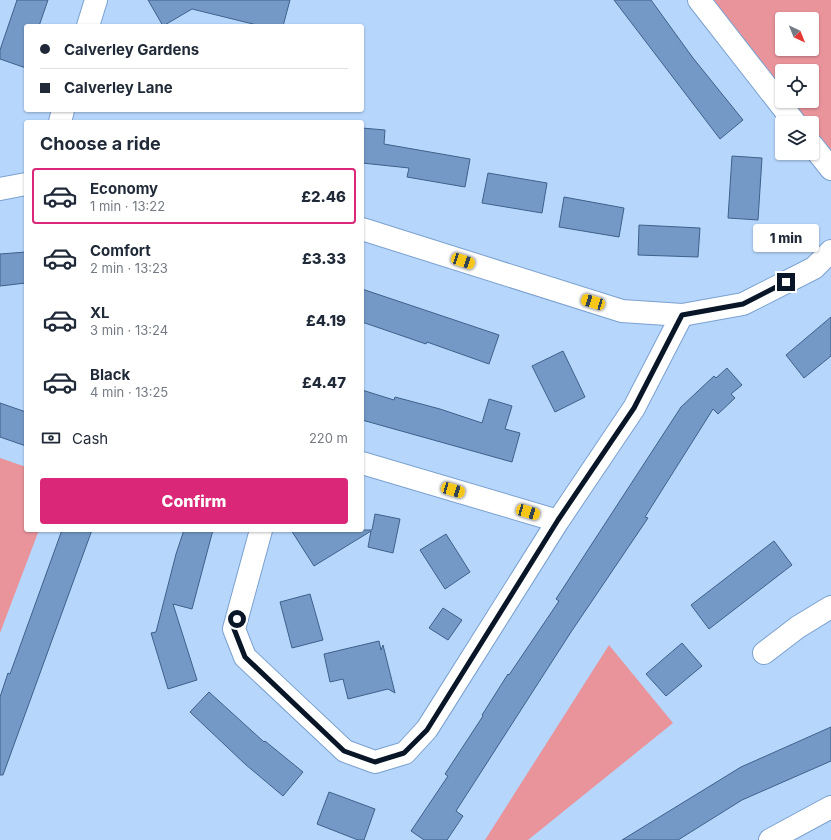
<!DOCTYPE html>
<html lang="en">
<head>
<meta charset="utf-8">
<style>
  :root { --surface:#fff; --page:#f2f2f3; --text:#1f2937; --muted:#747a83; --line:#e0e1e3; --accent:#db2777 }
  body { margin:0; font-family:Inter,sans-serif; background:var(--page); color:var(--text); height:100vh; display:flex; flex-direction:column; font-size:15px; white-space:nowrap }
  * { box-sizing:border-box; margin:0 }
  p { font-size:13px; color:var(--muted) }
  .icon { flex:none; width:22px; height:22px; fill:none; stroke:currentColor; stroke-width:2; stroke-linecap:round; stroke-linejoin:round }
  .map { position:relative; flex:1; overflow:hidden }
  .drawer { position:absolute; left:24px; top:120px; width:340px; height:412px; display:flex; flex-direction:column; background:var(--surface); border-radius:4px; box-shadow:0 1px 3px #0004 }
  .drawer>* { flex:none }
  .top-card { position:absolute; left:24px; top:24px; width:340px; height:88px; border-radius:4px; box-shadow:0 1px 3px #0004; display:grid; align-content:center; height:88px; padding:0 16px; background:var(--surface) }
  .needle { width:26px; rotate:137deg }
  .controls { position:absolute; left:775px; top:12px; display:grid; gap:8px }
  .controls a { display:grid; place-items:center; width:44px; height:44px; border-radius:4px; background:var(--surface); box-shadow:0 1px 3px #0004; font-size:20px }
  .end { position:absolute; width:18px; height:18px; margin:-9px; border:5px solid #081627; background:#fff; box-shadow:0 0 0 2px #fff }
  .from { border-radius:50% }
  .bubble { position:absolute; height:28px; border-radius:4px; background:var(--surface); box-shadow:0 1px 3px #0004; font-size:13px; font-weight:800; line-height:28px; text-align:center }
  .car { position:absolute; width:12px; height:24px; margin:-12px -6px; border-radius:5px; box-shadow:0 0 3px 1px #0007; background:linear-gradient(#f5c518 24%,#345 0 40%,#f5c518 0 76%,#345 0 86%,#f5c518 0) }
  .top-card b { display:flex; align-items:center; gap:14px; height:38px; font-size:15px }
  .top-card b+b { border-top:1px solid var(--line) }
  .top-card i { width:10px; height:10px; background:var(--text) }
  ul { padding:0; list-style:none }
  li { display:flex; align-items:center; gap:12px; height:56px; margin:0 8px 6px; padding:0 8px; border:2px solid transparent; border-radius:4px }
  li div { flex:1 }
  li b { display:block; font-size:15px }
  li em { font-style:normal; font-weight:800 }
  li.selected { border-color:var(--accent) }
  li>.icon { width:36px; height:36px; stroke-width:1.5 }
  h2 { padding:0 16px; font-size:18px; line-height:48px }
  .pay { display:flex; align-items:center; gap:10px; height:44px; padding:0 16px; font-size:15px }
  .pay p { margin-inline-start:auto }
  .primary-button { display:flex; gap:8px; margin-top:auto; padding:8px 16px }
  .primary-button a { flex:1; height:46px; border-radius:4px; background:var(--accent); color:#fff; font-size:16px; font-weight:800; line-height:46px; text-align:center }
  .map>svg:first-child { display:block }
</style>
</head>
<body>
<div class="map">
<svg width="831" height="840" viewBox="0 0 831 840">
  <rect width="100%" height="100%" fill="#b6d6fc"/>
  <path fill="#e9939b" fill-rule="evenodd" d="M713,0H831V150C820,147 812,134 812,123H806L789,101H812V71H782V92ZM782,19H812V49H782Z
    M0,458L26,467V530H39L0,633Z
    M609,645L673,723L528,840H485Z"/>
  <path fill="#7499c6" stroke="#3e618b" d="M17,0H48L39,26H26V68L0,59V50Z
    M148,0H290L283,26H261L192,9L163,26Z
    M614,0H651L693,58L743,120L720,139Z
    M362,128L385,130L384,144L470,159L465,187L407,177L409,168L362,163Z
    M732,156L762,158L758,220L728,218Z
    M488,173L547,183L542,213L482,203Z
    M564,197L624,208L619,237L559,227Z
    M639,225L700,228L698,257L638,255Z
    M26,252V283L0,286V254Z
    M362,289L499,335L489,364L427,342L426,344L362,322Z
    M831,317V356L804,378L786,355Z
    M563,351L585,397L555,412L532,366Z
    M727,368L742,385L731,394L735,398L718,414L713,409L645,517L648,518L571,632L456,811L463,816L447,840H424L411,831L448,776L445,774L483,716L482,715L508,674L509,675L559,601L556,599L681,407L714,376L716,378Z
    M362,390L394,400L395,397L440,409L482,423L489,399L512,406L505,429L520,433L512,462L362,420Z
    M0,403L26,412V446L0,437Z
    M375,514L400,519L393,553L368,547L371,531L314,566L291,530H372Z
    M62,530H92L3,775H0V697L8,673L10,674Z
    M184,530H213L192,609L173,604L197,680L168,689L151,633L156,632L176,554Z
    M446,534L470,572L445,589L420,550Z
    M774,541L792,565L709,629L691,605Z
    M310,594L323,640L292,648L280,602Z
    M443,608L462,620L448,640L429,628Z
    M379,641L381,650L383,645L395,693L388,689L348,699L343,679L330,682L324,654Z
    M682,643L702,666L666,696L646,674Z
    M209,692L264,742L265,741L303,772L283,796L245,764L190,712Z
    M831,727V761L742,800L678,840H622L741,767Z
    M329,792L375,809L364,840H358L317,824Z"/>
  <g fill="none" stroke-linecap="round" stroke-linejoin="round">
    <g stroke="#7ba1cf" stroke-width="24">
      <path id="street" d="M699,0L795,123
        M88,26L96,0
        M60,122L63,110
        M812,145L831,169
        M0,189L26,184
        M362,229L622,311L682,315L743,304L814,268L831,251
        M362,463L558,521
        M261,530L234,629L245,657L345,751L375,762L405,753L427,729L558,521L634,408L682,315
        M764,653L798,627L831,607
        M770,840L831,807"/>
    </g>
    <use href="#street" stroke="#fff" stroke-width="22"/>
  </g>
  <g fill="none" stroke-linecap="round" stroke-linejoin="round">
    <path stroke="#081627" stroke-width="5" d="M237,619L234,629L245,657L344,751L375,762L404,753L427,730L558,520L634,408L682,315L743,304L786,282"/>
  </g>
</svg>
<div class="controls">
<a><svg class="needle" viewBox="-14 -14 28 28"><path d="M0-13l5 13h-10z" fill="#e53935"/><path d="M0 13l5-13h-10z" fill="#747a83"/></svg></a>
<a><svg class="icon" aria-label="locate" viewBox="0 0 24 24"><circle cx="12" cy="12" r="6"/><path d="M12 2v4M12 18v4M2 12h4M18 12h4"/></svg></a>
<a><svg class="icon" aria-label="layers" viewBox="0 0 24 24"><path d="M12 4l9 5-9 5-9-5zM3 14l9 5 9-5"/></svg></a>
</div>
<i class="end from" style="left:237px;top:619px"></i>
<i class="end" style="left:786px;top:282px"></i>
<div class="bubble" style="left:753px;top:224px;width:66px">1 min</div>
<i class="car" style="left:463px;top:261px;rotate:108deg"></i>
<i class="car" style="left:593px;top:302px;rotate:287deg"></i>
<i class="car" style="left:453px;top:490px;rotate:106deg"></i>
<i class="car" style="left:528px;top:512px;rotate:106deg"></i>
<div class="top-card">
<b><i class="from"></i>Calverley Gardens</b>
<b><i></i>Calverley Lane</b>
</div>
<section class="drawer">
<h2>Choose a ride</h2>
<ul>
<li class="selected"><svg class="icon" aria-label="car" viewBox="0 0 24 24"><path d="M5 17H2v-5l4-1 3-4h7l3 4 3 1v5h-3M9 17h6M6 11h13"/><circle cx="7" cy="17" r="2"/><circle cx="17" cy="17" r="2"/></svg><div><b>Economy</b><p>1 min · 13:22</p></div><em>£2.46</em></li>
<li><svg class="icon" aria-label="car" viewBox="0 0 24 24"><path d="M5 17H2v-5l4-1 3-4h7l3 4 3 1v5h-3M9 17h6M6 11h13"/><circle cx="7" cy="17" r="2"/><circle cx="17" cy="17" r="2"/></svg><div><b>Comfort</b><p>2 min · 13:23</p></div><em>£3.33</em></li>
<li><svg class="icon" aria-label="car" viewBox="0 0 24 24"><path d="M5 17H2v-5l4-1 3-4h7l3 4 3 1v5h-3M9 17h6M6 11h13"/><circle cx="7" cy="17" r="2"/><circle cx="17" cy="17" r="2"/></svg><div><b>XL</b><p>3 min · 13:24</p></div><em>£4.19</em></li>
<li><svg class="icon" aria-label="car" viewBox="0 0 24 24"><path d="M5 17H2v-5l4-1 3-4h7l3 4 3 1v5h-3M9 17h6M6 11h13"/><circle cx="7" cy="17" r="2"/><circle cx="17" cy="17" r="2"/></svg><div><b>Black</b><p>4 min · 13:25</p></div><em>£4.47</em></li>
</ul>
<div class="pay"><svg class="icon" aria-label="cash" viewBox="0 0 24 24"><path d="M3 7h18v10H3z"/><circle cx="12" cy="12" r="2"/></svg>Cash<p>220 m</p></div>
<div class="primary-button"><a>Confirm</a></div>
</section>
</div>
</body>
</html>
